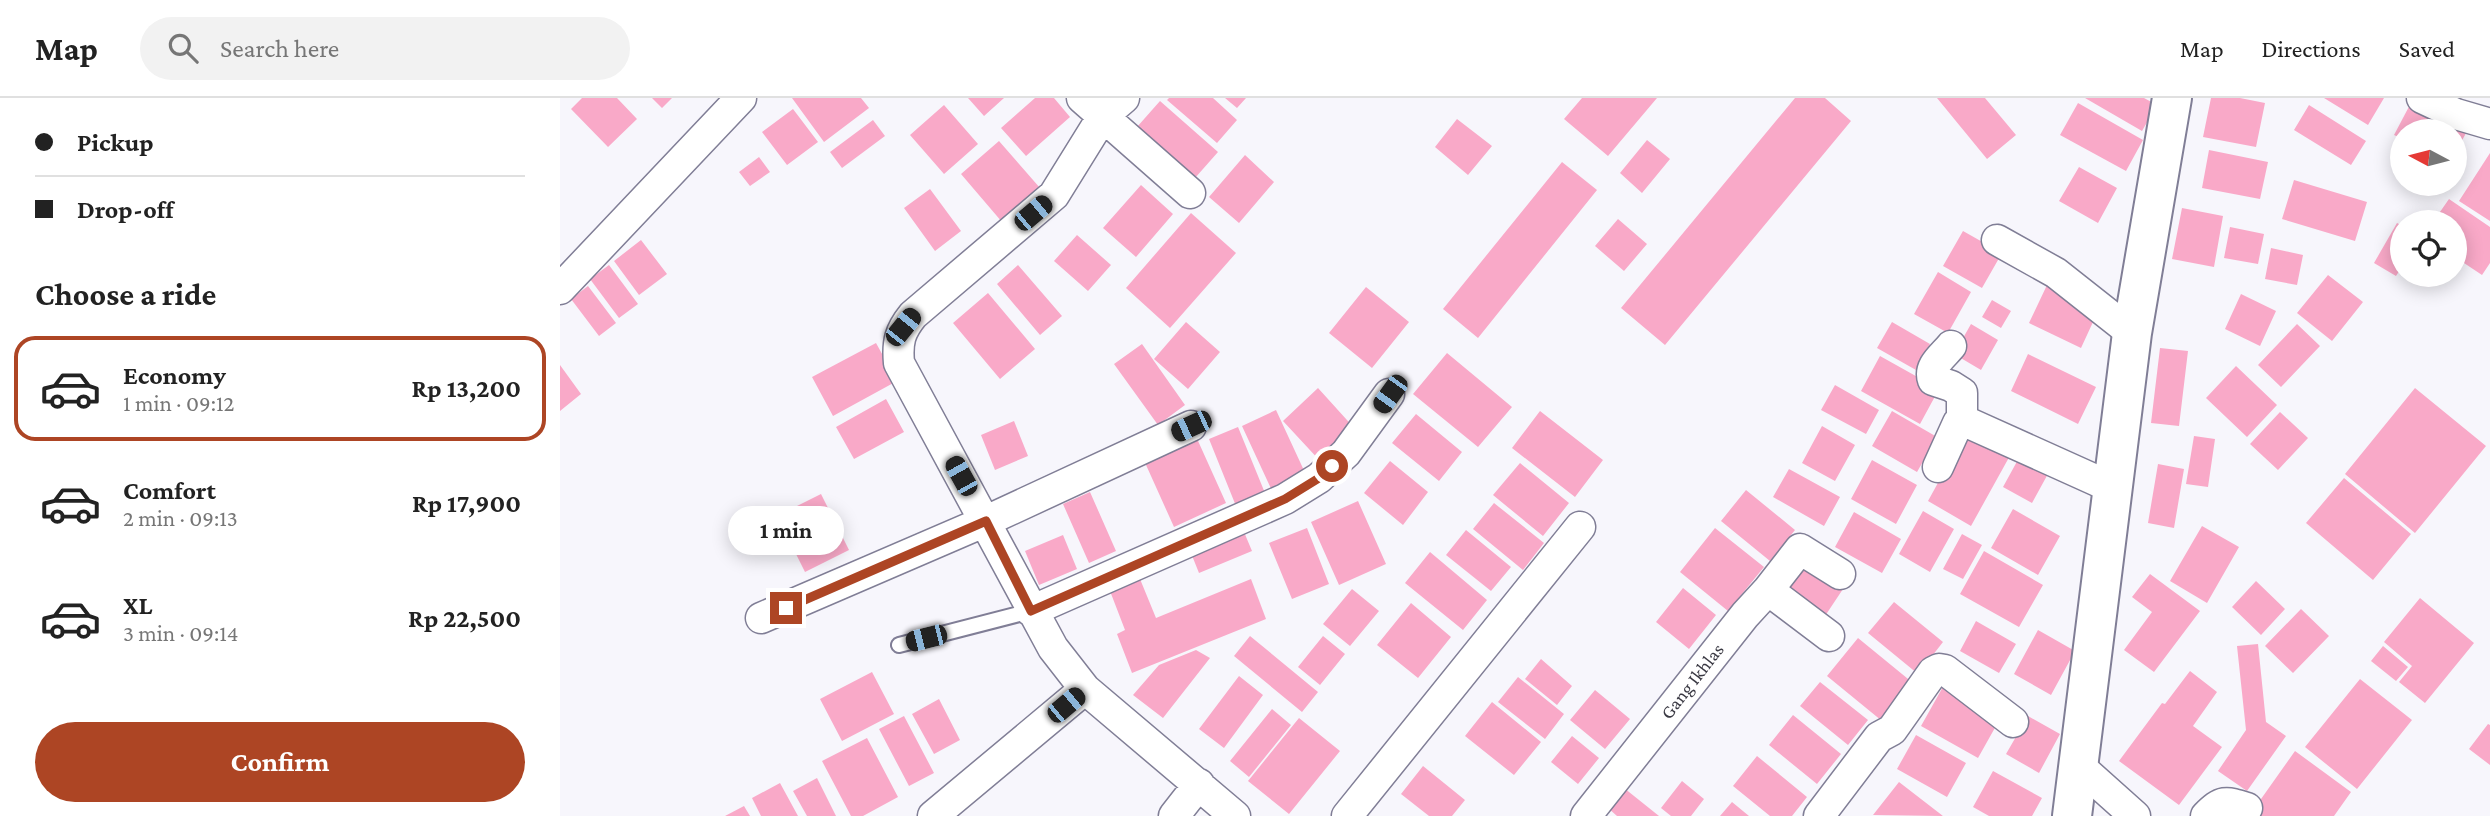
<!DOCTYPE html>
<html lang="en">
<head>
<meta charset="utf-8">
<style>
  :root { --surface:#fff; --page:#f2f2f2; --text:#222; --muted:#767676; --line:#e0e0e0; --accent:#ad4524 }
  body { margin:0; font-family:"Crimson Pro",serif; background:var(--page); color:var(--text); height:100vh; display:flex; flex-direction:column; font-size:26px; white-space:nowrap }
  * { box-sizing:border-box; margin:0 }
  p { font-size:23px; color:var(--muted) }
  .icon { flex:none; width:38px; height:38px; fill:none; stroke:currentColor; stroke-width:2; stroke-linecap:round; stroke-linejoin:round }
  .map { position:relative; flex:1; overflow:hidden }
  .drawer { display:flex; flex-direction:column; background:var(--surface); width:560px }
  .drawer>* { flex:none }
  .guide { display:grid; align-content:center; height:154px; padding:0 35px; background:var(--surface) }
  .needle { width:46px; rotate:277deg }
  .buttons { position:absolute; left:1830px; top:21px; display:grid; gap:14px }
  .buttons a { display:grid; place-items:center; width:77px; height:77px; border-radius:50%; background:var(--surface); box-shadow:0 4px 18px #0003; font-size:35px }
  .end { position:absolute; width:32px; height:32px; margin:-16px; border:9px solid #ad4524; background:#fff; box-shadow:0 0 0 4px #fff }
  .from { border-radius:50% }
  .bubble { position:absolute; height:49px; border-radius:24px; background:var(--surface); box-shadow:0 4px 18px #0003; font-size:23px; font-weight:700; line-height:49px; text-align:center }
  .car { position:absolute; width:21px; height:42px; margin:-21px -10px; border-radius:9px; box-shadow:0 0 5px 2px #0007; background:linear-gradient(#222 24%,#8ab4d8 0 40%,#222 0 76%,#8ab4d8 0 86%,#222 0) }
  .guide b { display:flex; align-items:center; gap:24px; height:66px; font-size:26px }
  .guide b+b { border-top:2px solid var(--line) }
  .guide i { width:18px; height:18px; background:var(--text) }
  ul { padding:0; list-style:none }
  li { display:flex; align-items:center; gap:21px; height:105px; margin:0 14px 10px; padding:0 21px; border:4px solid transparent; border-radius:21px }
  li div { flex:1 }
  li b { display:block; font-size:26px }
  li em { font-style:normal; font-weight:700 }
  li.on { border-color:var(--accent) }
  li>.icon { width:63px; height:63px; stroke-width:1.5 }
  h2 { padding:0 35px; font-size:32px; line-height:84px }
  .primary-button { display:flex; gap:14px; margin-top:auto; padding:14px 35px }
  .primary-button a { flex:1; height:80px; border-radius:42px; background:var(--accent); color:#fff; font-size:28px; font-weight:700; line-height:80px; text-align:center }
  header { display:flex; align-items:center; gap:42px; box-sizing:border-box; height:98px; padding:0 35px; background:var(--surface); border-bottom:2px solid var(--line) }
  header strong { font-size:33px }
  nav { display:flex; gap:38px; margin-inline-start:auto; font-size:24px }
  .search { width:490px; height:63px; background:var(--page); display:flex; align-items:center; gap:18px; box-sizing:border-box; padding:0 24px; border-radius:38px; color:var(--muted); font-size:26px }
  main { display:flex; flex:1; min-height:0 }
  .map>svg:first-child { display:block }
</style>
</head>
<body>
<header>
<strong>Map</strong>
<div class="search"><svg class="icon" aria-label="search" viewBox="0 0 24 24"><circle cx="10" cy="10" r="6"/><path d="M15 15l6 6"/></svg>Search here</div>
<nav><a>Map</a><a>Directions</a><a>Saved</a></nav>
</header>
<main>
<section class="drawer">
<div class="guide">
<b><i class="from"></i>Pickup</b>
<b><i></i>Drop-off</b>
</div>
<h2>Choose a ride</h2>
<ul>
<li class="on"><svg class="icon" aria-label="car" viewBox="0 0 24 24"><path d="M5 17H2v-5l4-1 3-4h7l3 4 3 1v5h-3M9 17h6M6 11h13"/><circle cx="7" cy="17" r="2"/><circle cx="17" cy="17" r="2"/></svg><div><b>Economy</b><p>1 min · 09:12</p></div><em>Rp 13,200</em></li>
<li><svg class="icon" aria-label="car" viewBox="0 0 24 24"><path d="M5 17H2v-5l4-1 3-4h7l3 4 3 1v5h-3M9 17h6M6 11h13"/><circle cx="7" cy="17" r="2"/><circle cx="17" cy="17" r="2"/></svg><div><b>Comfort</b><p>2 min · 09:13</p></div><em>Rp 17,900</em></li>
<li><svg class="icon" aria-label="car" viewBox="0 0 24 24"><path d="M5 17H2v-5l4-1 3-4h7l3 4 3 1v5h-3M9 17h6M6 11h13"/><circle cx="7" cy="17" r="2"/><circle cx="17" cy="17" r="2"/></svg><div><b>XL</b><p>3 min · 09:14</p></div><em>Rp 22,500</em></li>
</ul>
<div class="primary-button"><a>Confirm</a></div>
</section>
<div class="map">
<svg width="1930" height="718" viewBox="0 0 1930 718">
  <rect width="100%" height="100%" fill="#f7f6fc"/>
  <path fill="#f9a9c8" d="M22,0H57L77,21L48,49L11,11Z
    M92,0H112L102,10Z
    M232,0H301L309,10L264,44Z
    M408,0H444L424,18Z
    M475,0H494L510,19L466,58L441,30Z
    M609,0H653L677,22L657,45L607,2Z
    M665,0H686L677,10Z
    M1022,0H1097L1048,58L1004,21Z
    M1235,0H1265L1291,23L1105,247L1061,210Z
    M1377,0H1425L1456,37L1427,61Z
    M1525,0H1584L1597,7L1582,33Z
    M1651,0H1680L1705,5L1696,49L1643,39Z
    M1764,0H1824L1808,27Z
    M1853,1L1873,13L1862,33H1843V41L1834,37Z
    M600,3L658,54L635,80L577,29Z
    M1518,5L1583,42L1566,73L1500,37Z
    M384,7L418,46L384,76L350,37Z
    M1749,7L1806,43L1791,67L1734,32Z
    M1879,10L1910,28L1895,55V33H1866Z
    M233,11L258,44L227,67L202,34Z
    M897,21L932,48L908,77L875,49Z
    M313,22L325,38L282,70L270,54Z
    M1087,42L1110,61L1082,95L1060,75Z
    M439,43L480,90L442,124L401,76Z
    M1649,52L1708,64L1700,101L1642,90Z
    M1930,55V123L1899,103Z
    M685,57L714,84L679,125L649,99Z
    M199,59L210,74L190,88L179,74Z
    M1002,64L1037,92L918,240L883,211Z
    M1519,69L1557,90L1538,125L1499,103Z
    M1734,82L1807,104L1795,143L1722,121Z
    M581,87L613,116L576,159L543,130Z
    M370,91L401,133L375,153L344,110Z
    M1889,101L1930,129V165L1922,177L1895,159V124H1873Z
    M1622,110L1663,118L1654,169L1612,161Z
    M631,115L676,155L610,230L566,190Z
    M1058,121L1087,146L1064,173L1035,148Z
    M1837,125L1843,128V167L1836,178L1814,165Z
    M1670,129L1704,136L1698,166L1664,160Z
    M1403,133L1442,155L1422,190L1383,168Z
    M517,137L551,167L528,193L494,163Z
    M81,142L107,176L79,197L54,163Z
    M1711,150L1743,157L1737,187L1705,181Z
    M49,167L78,206L59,220L30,181Z
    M458,167L502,218L480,237L437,186Z
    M1378,174L1411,194L1388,235L1354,216Z
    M1768,177L1803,204L1772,243L1737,215Z
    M1487,187L1539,211L1521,250L1469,225Z
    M28,188L56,225L39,238L11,201Z
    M806,189L849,224L812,270L769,235Z
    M428,195L475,251L440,281L393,225Z
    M1681,196L1716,213L1700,248L1665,231Z
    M1432,202L1451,213L1441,230L1422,219Z
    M626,224L660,254L628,291L594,261Z
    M1332,224L1370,246L1356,272L1317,250Z
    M1411,226L1438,242L1421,272L1394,256Z
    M1737,226L1760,248L1721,289L1698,267Z
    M316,245L337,283L273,318L252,279Z
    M582,246L625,307L598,327L554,266Z
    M1600,250L1628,253L1619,328L1591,325Z
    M887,255L952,309L918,349L853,296Z
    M1468,256L1536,289L1518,326L1451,293Z
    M1320,258L1379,291L1360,326L1301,293Z
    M0,267L21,296L0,313Z
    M1676,268L1717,307L1687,339L1646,300Z
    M1275,287L1319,312L1306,336L1261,312Z
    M758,290L796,332L761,364L723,323Z
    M1855,290L1926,348L1855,435L1785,376Z
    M326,301L344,334L294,361L276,329Z
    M716,312L747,379L713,395L682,328Z
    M980,313L1043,362L1015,399L952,350Z
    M1332,313L1377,339L1357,374L1312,348Z
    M1720,314L1748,340L1718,372L1690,346Z
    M856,316L902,354L879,383L832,345Z
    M454,323L468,358L435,372L421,337Z
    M1262,328L1295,347L1275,383L1242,365Z
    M678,329L707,400L678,413L649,341Z
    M634,334L666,405L614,429L582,358Z
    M1634,338L1655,341L1648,389L1626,386Z
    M1424,339L1452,354L1411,428L1368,403L1390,363L1405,343Z
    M1460,358L1489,374L1472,405L1443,389Z
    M1312,362L1357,387L1336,426L1291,401Z
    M830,363L868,394L843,427L804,395Z
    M960,365L1009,405L983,438L933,397Z
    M1598,366L1624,371L1614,430L1588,425Z
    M1229,371L1280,399L1264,428L1213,399Z
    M1784,380L1851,436L1813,482L1746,425Z
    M1186,392L1235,432L1210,463L1161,423Z
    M530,394L556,453L529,465L503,406Z
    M261,396L289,452L245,474L217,418Z
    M798,403L826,466L779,487L751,424Z
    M934,405L984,445L963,472L913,431Z
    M1453,411L1500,438L1478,477L1431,450Z
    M1363,413L1394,431L1370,474L1339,456Z
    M1294,414L1341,441L1322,475L1275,449Z
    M1642,428L1679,449L1647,505L1610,483Z
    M747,430L769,486L732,501L709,445Z
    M1155,430L1204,469L1168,513L1120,474Z
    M906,432L951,469L931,493L886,457Z
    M684,434L692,453L639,475L631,455Z
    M1402,436L1422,447L1403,481L1383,471Z
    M503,437L517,471L479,487L465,453Z
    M1424,453L1483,487L1459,529L1400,496Z
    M870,454L927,502L903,532L845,485Z
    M1242,464L1283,491L1265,518L1224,492Z
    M1590,476L1640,513L1594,574L1564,552L1592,514L1572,499Z
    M580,481L596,520L691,481L706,521L572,575L557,536L565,532L550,493Z
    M1696,483L1725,511L1701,537L1672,509Z
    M1123,490L1156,517L1129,551L1096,524Z
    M792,491L819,513L790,548L763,526Z
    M1860,500L1914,545L1865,605L1839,584L1852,568L1824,544Z
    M1334,504L1383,544L1358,576L1308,535Z
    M851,505L891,539L858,580L817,547Z
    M1741,511L1769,538L1733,575L1705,548Z
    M1416,523L1456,546L1439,575L1400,553Z
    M1478,532L1515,553L1491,597L1454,576Z
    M690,538L758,594L742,614L674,558Z
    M763,538L785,556L760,587L738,569Z
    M1298,540L1353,585L1322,623L1267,578Z
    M1698,546L1706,624L1726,638L1687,693L1658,673L1686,632L1677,548Z
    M1823,548L1848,569L1836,583L1811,563Z
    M636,552L650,560L603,620L573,597L599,567Z
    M981,561L1012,588L997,607L965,581Z
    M1630,573L1657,594L1633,628L1662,649L1619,707L1559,663L1602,605L1605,606Z
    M312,574L334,616L282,643L260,601Z
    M679,578L703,597L664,650L639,631Z
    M958,579L1004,616L985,641L938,604Z
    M1800,581L1852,622L1797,691L1745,649Z
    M1260,584L1308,622L1288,647L1240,608Z
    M1384,587L1441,619L1418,660L1361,628Z
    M1035,592L1070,621L1045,651L1010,622Z
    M379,601L400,642L374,656L352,616Z
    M932,604L981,644L954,677L905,638Z
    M712,611L731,627L689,679L670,663Z
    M1233,617L1281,656L1257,686L1209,647Z
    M344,618L374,675L349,688L319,631Z
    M1468,618L1500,636L1479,675L1446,656Z
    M739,620L780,653L729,716L688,683Z
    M1928,626L1930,627V667L1909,651Z
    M1356,637L1406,665L1387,699L1337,671Z
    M1012,638L1039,660L1018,686L991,664Z
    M307,640L338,699L303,718H291L262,663Z
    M1735,653L1791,694L1774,718H1689Z
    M1197,658L1247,699L1232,718H1210L1173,688Z
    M863,668L905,702L892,718H869L841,696Z
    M1433,673L1482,700L1472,718H1429L1413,709Z
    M257,680L276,718H247L233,693Z
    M1122,683L1144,701L1131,718H1111L1101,710Z
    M1339,684L1383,718L1313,717Z
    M220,685L238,718H201L192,700Z
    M1064,690L1099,718H1057L1048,710Z
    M1172,704L1189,718H1160Z
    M184,708L190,718H165Z"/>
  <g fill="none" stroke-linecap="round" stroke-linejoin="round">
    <g stroke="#807e96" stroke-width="18">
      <path id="lane" d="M339,547L471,513"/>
    </g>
    <g stroke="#807e96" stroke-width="33">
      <path id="street" d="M522,0L630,95
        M564,0L543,18L494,97L353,217C340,233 337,244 339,265L493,550L525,591L675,718
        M1862,0L1896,16L1930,26
        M1437,142L1496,175L1572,235
        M0,191L181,0
        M1391,248C1383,258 1368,268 1373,282L1391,288L1402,295V322
        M1378,369L1398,325L1402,322L1553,390
        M1208,492L1269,538
        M471,513L725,401L759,380L786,355L829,296
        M201,520L426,423L631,328
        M1518,667L1575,718
        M373,718L525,591
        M614,718L639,686
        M787,718L1020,429
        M1026,718L1185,517L1208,492L1240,451L1280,476
        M1259,718L1319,639L1332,632L1373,574L1379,571L1385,572L1453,624
        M1646,718C1662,702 1665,703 1687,710"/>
    </g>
    <g stroke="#807e96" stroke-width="42">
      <path id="secondary" d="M1512,718L1572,235L1612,0"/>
    </g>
    <use href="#lane" stroke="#fff" stroke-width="14"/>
    <use href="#street" stroke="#fff" stroke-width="30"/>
    <use href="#secondary" stroke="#fff" stroke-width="38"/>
  </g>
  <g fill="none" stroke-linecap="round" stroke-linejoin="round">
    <path stroke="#ad4524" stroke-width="9" d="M226,510L426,423L471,513L725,401L759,380L772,368"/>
  </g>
  <g text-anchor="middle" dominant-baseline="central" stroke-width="5" stroke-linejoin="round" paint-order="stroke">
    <g font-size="19" fill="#3a3943" stroke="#fff">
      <text transform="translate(1132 583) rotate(-52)">Gang Ikhlas</text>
    </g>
  </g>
</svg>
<div class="buttons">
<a><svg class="needle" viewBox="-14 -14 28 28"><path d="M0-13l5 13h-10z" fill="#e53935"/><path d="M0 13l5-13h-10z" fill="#767676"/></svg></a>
<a><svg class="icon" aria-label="locate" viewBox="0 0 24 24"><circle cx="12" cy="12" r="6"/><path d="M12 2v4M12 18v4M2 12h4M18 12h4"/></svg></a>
</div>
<i class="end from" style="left:772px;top:368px"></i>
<i class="end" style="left:226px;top:510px"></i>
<div class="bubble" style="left:168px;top:408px;width:116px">1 min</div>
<i class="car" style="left:473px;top:115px;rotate:50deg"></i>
<i class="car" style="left:343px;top:229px;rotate:39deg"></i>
<i class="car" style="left:830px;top:296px;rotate:216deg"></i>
<i class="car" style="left:631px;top:328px;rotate:245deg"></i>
<i class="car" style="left:401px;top:378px;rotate:331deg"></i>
<i class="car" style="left:366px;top:540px;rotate:256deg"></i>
<i class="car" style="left:506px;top:607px;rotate:50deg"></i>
</div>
</main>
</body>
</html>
